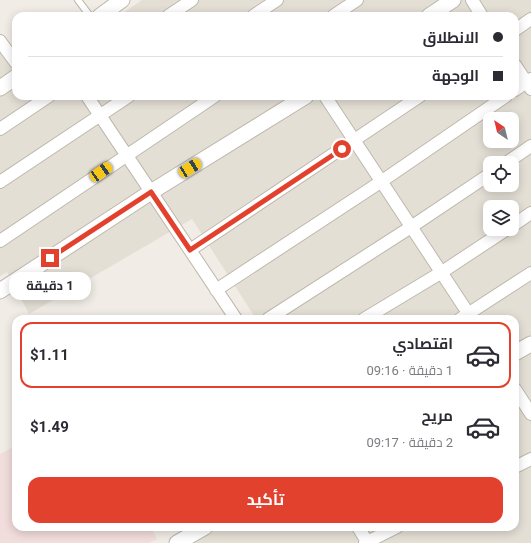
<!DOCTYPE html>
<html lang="ar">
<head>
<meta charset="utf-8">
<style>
  :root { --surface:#fff; --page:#f2f2f3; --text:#2b2b33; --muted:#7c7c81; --line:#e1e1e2; --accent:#e2412d }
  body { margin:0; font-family:Roboto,Cairo,sans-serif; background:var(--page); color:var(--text); direction:rtl; height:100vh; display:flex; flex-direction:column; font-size:15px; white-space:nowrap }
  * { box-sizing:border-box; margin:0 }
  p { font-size:13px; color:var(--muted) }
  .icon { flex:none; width:22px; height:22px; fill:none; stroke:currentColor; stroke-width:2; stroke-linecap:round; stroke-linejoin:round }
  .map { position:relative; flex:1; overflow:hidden; direction:ltr }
  .side { position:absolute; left:12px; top:315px; width:507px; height:216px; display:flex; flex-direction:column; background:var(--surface); border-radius:12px; box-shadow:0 2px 10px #0003; direction:rtl }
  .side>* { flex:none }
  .guide { position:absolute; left:12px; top:12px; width:507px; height:88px; border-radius:12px; box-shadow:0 2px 10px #0003; direction:rtl; display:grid; align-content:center; height:88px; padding:0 16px; background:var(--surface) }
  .needle { width:26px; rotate:325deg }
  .controls { position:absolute; left:483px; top:112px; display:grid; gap:8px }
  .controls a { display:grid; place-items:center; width:36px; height:36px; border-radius:8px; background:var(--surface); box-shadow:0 2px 10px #0003; font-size:20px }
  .end { position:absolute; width:18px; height:18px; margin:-9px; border:5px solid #e2412d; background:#fff; box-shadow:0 0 0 2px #fff }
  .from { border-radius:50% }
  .bubble { position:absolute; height:28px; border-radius:12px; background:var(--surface); box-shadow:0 2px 10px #0003; font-size:13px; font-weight:700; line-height:28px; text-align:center; direction:rtl }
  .car { position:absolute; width:12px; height:24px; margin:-12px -6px; border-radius:5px; box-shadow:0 0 3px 1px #0007; background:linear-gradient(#f5c518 24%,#345 0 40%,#f5c518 0 76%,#345 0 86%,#f5c518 0) }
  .guide b { display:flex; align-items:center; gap:14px; height:38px; font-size:15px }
  .guide b+b { border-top:1px solid var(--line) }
  .guide i { width:10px; height:10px; background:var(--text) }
  ul { padding:7px 0 0; list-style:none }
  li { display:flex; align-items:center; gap:12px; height:66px; margin:0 8px 6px; padding:0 8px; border:2px solid transparent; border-radius:12px }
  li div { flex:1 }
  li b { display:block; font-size:15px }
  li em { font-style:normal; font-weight:700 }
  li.on { border-color:var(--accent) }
  li>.icon { width:36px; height:36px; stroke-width:1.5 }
  .button { display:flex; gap:8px; margin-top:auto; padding:8px 16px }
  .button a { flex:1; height:46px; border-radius:12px; background:var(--accent); color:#fff; font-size:16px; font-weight:700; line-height:46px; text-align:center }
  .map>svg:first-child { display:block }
</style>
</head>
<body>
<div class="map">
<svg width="531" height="543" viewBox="0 0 531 543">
  <rect width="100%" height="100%" fill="#f1ede6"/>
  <path fill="#e4dfd5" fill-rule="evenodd" d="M142,0H531V543H186L214,527H515V319H256L192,219L29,314L7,272L0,276V52L16,73V96H515V16H119ZM490,119H512V141H490ZM490,163H512V185H490ZM490,207H512V229H490Z"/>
  <path fill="#f1dddb" d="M16,445V527H151L157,539L149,543H0V454Z"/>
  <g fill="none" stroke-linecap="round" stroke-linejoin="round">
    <g stroke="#beb8ad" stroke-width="8">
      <path id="service" d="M78,0L90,16"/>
    </g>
    <g stroke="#beb8ad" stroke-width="14">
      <path id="minor" d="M472,0L482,16
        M168,16L192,0
        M253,16L277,0
        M333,16L357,0
        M515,30L531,19
        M0,41L16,63
        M515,65L531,89
        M515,90L531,79
        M87,96L236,319
        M325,96L472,319
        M0,129L49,96
        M506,163L531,146
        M0,182L129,96
        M512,226L531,213
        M0,241L215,96
        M190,250L420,96
        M216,290L382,181L506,96
        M268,319L411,227L490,174
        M364,319L442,272L507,229
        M460,319L531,273
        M515,389L531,414
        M515,467L531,459
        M358,527L368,543
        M365,543L397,527"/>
    </g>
    <g stroke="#beb8ad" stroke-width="17">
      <path id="tertiary" d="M100,16L122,0
        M429,16L453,0
        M0,88L16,77
        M0,291L151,192L306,96
        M515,353L531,344
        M177,543L205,527"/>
    </g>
    <use href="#service" stroke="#fff" stroke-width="6"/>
    <use href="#minor" stroke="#fff" stroke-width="12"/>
    <use href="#tertiary" stroke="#fff" stroke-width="15"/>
  </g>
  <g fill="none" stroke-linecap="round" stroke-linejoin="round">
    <path stroke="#e2412d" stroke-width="5" d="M50,258L151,192L190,250L342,149"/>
  </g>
</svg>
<div class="controls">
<a><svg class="needle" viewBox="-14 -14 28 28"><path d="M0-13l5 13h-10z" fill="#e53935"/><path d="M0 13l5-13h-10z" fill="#7c7c81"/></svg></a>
<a><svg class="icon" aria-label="locate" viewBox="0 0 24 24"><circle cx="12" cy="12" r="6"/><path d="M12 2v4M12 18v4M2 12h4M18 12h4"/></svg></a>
<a><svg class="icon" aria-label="layers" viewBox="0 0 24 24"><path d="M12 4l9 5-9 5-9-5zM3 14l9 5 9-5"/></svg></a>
</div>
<i class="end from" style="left:342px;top:149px"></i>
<i class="end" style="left:50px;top:258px"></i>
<div class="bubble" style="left:9px;top:272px;width:82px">1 دقيقة</div>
<i class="car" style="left:190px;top:168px;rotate:58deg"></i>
<i class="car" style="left:101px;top:172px;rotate:56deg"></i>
<div class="guide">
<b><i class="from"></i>الانطلاق</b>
<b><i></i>الوجهة</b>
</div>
<section class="side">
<ul>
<li class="on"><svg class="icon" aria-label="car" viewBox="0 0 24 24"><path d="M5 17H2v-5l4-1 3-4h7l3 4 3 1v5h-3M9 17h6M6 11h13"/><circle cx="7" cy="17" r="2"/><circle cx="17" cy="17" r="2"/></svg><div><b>اقتصادي</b><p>1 دقيقة · 09:16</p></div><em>$1.11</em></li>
<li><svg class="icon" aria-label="car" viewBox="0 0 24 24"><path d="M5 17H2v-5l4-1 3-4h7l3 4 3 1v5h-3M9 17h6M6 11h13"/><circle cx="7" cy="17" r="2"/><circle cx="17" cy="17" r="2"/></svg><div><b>مريح</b><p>2 دقيقة · 09:17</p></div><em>$1.49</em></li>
</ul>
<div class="button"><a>تأكيد</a></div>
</section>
</div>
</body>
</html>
